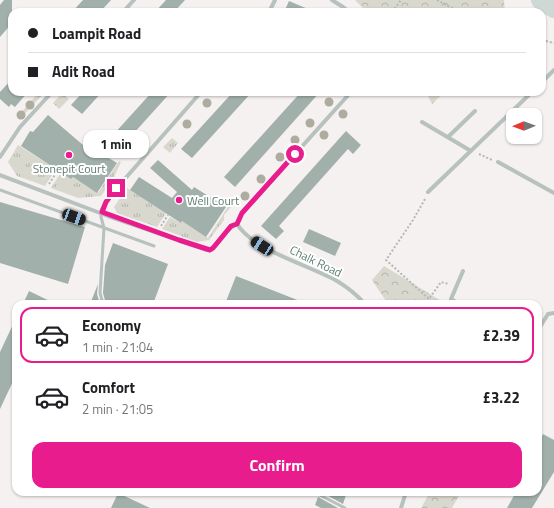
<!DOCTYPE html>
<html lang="en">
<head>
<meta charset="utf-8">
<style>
  :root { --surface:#fff; --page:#f6f6f6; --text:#202124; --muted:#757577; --line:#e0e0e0; --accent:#e81c8c }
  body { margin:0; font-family:"Titillium Web",sans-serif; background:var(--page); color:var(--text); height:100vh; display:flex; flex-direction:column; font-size:15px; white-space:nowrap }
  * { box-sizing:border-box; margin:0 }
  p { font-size:13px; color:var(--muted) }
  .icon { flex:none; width:22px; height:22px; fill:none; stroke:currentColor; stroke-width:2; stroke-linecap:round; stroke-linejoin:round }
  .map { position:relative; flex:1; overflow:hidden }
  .drawer { position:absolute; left:12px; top:300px; width:530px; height:196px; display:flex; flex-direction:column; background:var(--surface); border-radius:12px; box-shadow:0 1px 3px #0004 }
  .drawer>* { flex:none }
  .guide { position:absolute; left:8px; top:8px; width:538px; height:88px; border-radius:12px; box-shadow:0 1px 3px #0004; display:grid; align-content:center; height:88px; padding:0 20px; background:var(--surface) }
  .needle { width:26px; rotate:269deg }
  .fabs { position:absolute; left:506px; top:108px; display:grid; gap:8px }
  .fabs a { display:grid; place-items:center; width:36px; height:36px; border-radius:8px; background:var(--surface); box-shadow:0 1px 3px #0004; font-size:20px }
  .end { position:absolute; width:18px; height:18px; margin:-9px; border:5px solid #e81c8c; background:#fff; box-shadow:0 0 0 2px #fff }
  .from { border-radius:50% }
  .bubble { position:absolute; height:28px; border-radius:12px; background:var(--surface); box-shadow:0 1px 3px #0004; font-size:13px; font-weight:700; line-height:28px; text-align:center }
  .car { position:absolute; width:12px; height:24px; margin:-12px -6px; border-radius:5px; box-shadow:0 0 3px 1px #0007; background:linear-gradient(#222 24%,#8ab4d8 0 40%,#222 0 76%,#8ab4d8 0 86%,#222 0) }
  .guide b { display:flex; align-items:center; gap:14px; height:38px; font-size:15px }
  .guide b+b { border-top:1px solid var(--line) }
  .guide i { width:10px; height:10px; background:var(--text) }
  ul { padding:7px 0 0; list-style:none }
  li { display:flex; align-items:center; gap:12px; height:56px; margin:0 8px 6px; padding:0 12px; border:2px solid transparent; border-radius:12px }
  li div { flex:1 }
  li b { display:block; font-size:15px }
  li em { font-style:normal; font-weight:700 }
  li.selected { border-color:var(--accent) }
  li>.icon { width:36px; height:36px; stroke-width:1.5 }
  .primary-button { display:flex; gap:8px; margin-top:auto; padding:8px 20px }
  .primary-button a { flex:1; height:46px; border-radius:12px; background:var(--accent); color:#fff; font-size:16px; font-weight:700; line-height:46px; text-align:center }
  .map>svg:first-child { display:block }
</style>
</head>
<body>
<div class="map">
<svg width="554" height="508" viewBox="0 0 554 508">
  <defs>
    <pattern id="grass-tufts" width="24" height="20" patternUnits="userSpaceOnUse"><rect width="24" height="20" fill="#d9d8cf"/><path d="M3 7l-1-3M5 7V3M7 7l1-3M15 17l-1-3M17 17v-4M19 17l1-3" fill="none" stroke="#b3b4ac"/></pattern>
    <pattern id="forest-crowns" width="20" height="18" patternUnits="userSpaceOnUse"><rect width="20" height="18" fill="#d9d8cf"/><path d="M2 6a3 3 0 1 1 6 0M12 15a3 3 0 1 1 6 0" fill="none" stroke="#b3b4ac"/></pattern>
  </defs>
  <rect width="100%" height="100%" fill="#f4f1f0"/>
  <path fill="url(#grass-tufts)" d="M39,92H45L19,120V115Z
    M62,93L69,99L59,109L53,103Z
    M172,138L178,143L170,153L163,147Z
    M18,145L56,169L45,186L17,176L8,162Z
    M119,161L121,162L114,177L101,196L78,198L51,188L61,172L71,179L73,177L98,193Z
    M127,188L166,213L157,227L117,213L114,207Z
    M229,205L232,206L224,215V220L209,240L197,242L162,229L170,217L181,223L182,221L208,238Z"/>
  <path fill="url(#forest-crowns)" d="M355,0H504L505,12H367Z
    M426,92H445L432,104Z
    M384,266L443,302L448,304H388L372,280Z
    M430,492H461L452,508H421Z"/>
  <path fill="#a1b0ab" d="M4,0H12V23L0,37V5Z
    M83,0H111L100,12H72Z
    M166,0H185L174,12H155Z
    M289,1L315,12H284Z
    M12,79V92H28L15,107L11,104L9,107L0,99V92Z
    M83,92H102L82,114L71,105Z
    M152,92H171L124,144L113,135Z
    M233,92H252L192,158L181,149Z
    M301,92H320L235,187L224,177Z
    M48,115L83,145L84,143L117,163L97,193L73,177L71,179L21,146L30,131L33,132Z
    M346,131L361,145L353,154L348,149L279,226L284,231L276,239L261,226Z
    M158,160L192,190L194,187L226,207L206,237L182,221L181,223L130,190L139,177L172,198L177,192L150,168Z
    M0,202L85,227L68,284L0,263Z
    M309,229L341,243L335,256L303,242Z
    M113,243L168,264L153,304H106L103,293L105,265Z
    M236,276L305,303V304H225Z
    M98,284L97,294L100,304H90Z
    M29,291L56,304H23Z
    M16,318V375L0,409V352Z
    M543,434L554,440V472L532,508H507L516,492H538V445Z
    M321,492H347L343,504Z
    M118,493L150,508H111Z
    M318,497L338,508H321L315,505Z"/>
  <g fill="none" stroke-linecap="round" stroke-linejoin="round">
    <path stroke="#b2b9b7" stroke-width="2" stroke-dasharray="2 2" stroke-linecap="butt" d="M437,0L459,12
      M392,12L401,0
      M542,40L554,43
      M479,154L492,160
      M49,184L58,170
      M425,199L413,220L386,260L429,299L441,282L449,284
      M161,226L168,215"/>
    <path stroke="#b7c1be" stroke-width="3" d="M0,190L154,246
      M101,212V217L104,228L100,293L103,304
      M314,492L345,508"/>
    <path stroke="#b7c1be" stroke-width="4" d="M332,0L343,7L349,12
      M123,12L134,0
      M269,12L275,0
      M542,82L554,70
      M422,122L471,151
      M448,137L475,111
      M0,157L20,127L52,92
      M498,162L554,193
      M0,175L108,216L207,250C218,250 224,229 237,224
      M428,192L532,92
      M101,212L106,202L116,189L201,92
      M237,224L242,213L351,92
      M237,224C254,251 309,265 337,281C347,287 357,295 365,304
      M459,304L451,299L463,271
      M538,330L548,314L554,313
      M401,508L406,492"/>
    <path stroke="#ced8d4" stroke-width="20" d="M541,0L554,8"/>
  </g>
  <g fill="#aeac9f">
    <circle cx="329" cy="102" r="4.5"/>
    <circle cx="207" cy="103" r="4.5"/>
    <circle cx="30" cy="105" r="4.5"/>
    <circle cx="343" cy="114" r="4.5"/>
    <circle cx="21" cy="115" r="4.5"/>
    <circle cx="310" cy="123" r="4.5"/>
    <circle cx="187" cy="124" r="4.5"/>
    <circle cx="324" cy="135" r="4.5"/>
    <circle cx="295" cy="140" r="4.5"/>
    <circle cx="280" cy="157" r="4.5"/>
    <circle cx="261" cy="179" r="4.5"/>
    <circle cx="245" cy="196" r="4.5"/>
  </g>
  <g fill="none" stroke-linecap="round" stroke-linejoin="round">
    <path stroke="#e81c8c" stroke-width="5" d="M116,188L106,202L102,212L179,240L210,250L213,248L231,226L237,224L242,213L295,154"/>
  </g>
  <g fill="#e81c8c" stroke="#fff" stroke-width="1.5">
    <circle cx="69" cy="155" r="4"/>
    <circle cx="179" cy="200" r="4"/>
  </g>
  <g text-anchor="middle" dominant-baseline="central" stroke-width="4" stroke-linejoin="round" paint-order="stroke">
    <g font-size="12" fill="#5e7c72" stroke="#fff">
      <text x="69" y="168">Stonepit Court</text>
      <text x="187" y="200" text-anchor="start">Well Court</text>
    </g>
    <g font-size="12" fill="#5e7c72" stroke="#fff">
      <text transform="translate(316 261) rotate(26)">Chalk Road</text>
    </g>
  </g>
</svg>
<div class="fabs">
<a><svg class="needle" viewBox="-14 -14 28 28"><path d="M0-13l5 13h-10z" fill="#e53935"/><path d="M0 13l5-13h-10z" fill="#757577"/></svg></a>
</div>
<i class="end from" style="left:295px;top:154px"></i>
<i class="end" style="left:116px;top:188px"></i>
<div class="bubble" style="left:83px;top:130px;width:66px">1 min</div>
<i class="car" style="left:74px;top:217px;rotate:110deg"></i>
<i class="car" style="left:262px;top:246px;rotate:303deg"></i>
<div class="guide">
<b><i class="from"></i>Loampit Road</b>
<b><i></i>Adit Road</b>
</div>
<section class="drawer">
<ul>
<li class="selected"><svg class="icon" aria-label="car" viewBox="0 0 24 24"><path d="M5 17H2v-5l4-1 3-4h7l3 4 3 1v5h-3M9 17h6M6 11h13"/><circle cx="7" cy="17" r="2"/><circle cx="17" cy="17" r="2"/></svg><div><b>Economy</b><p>1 min · 21:04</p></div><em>£2.39</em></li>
<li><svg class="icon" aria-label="car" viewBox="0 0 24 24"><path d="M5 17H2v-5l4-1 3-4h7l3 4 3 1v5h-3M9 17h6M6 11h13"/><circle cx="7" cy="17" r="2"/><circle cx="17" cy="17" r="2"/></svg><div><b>Comfort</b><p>2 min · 21:05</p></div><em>£3.22</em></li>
</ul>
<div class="primary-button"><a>Confirm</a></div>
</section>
</div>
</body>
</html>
